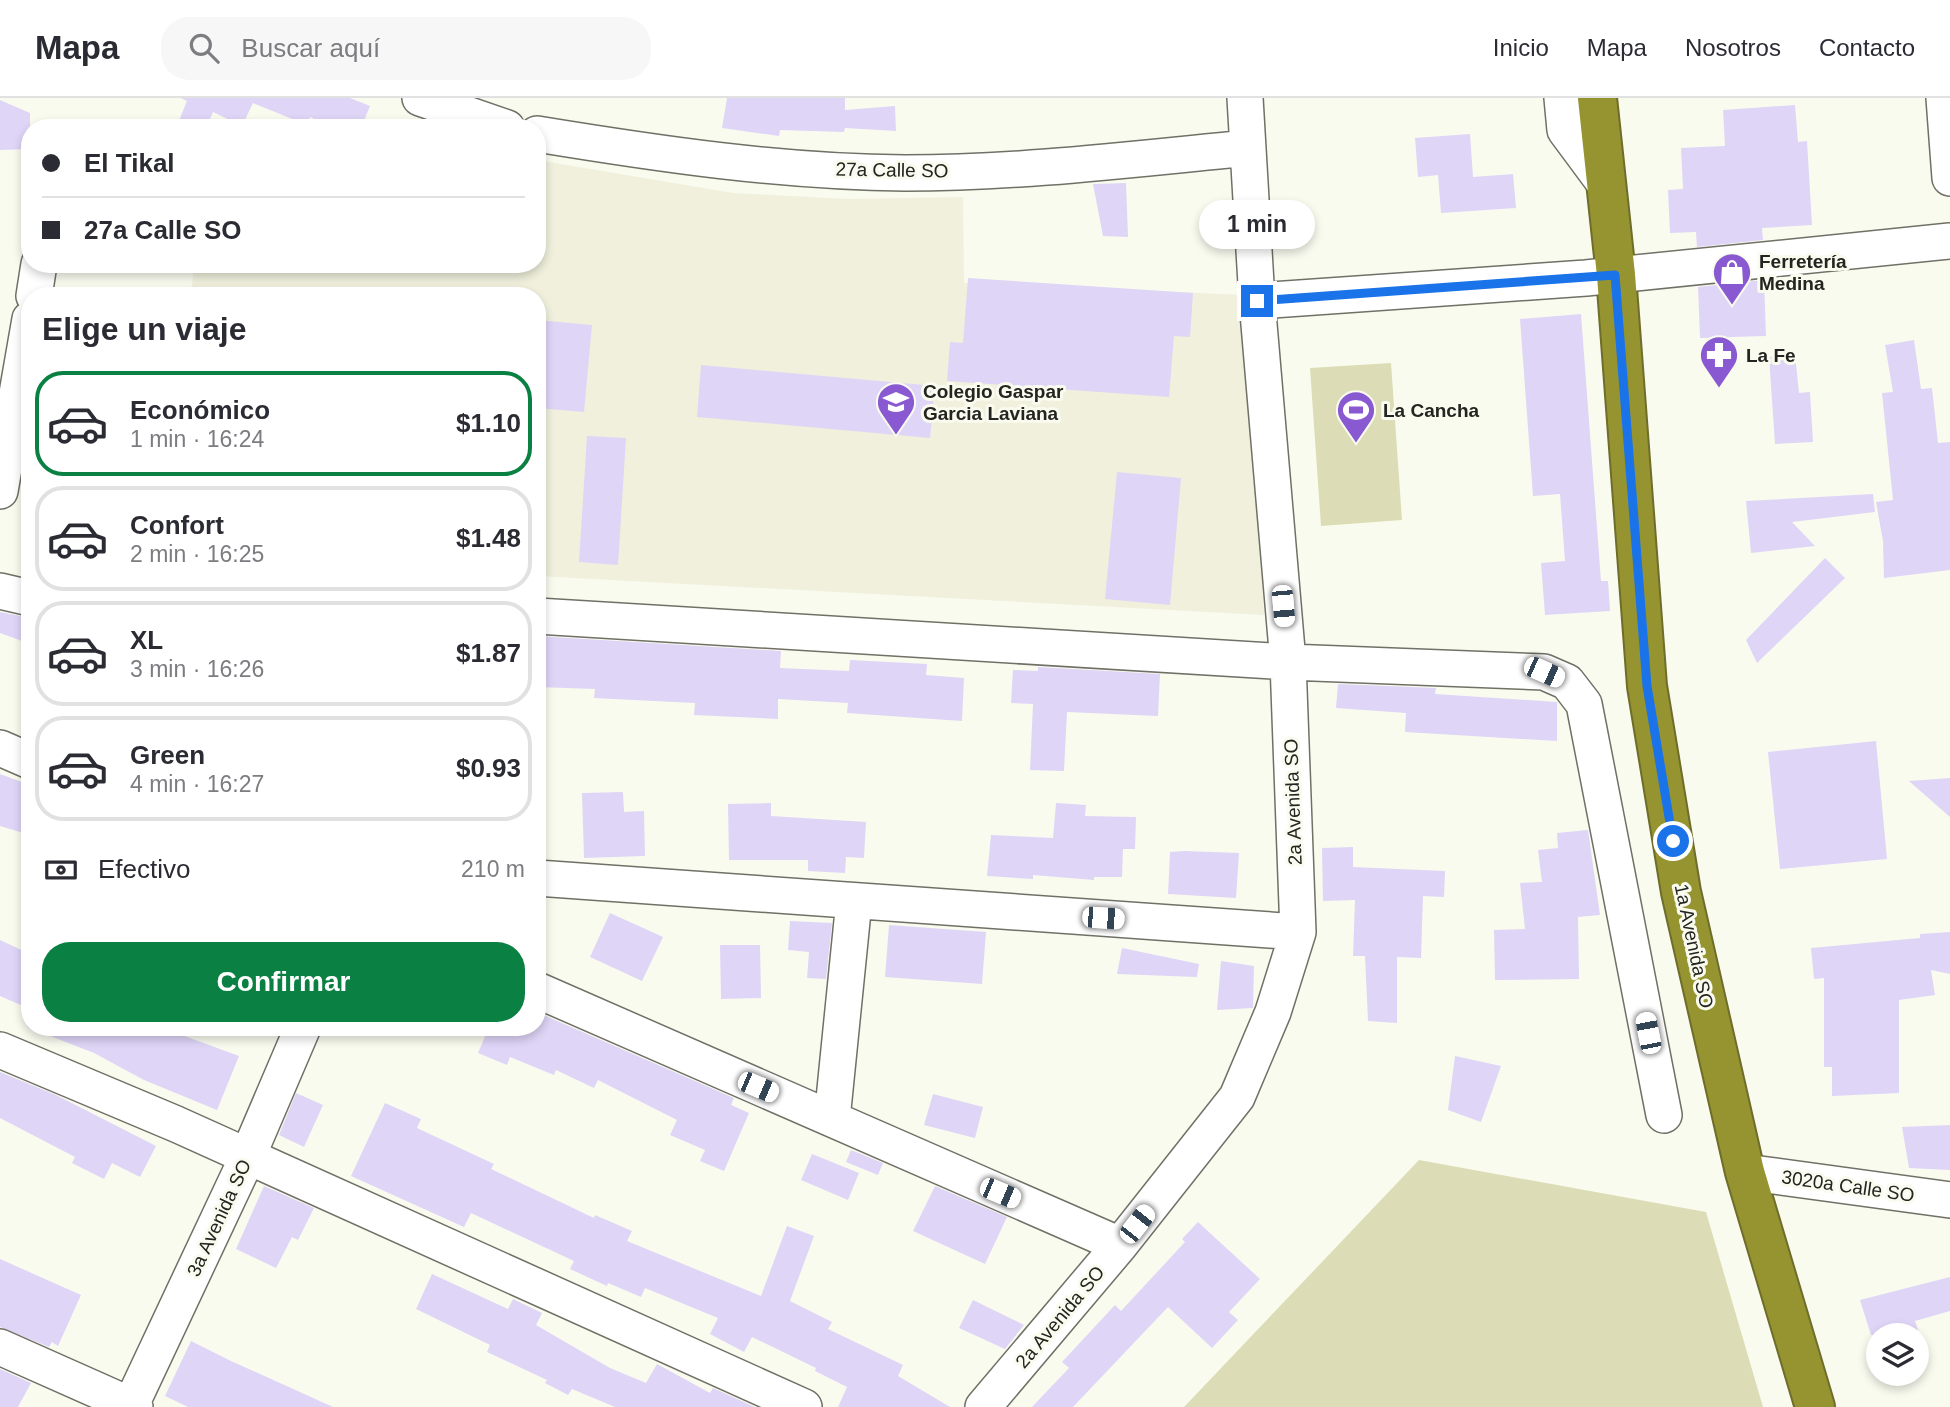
<!DOCTYPE html>
<html lang="es">
<head>
<meta charset="utf-8">
<style>
  :root { --surface:#fff; --page:#f7f7f7; --text:#2b2b33; --muted:#7c7c81; --line:#e1e1e2; --accent:#0b8043 }
  body { margin:0; font-family:Helvetica,sans-serif; background:var(--page); color:var(--text); height:100vh; display:flex; flex-direction:column; font-size:26px; white-space:nowrap }
  * { box-sizing:border-box; margin:0 }
  p { font-size:23px; color:var(--muted) }
  .icon { flex:none; width:38px; height:38px; fill:none; stroke:currentColor; stroke-width:2; stroke-linecap:round; stroke-linejoin:round }
  .map { position:relative; flex:1; overflow:hidden }
  .sheet { position:absolute; left:21px; top:189px; width:525px; height:749px; display:flex; flex-direction:column; background:var(--surface); border-radius:28px; box-shadow:0 4px 10px #0003 }
  .sheet>* { flex:none }
  .top-card { position:absolute; left:21px; top:21px; width:525px; height:154px; border-radius:28px; box-shadow:0 4px 10px #0003; display:grid; align-content:center; height:154px; padding:0 21px; background:var(--surface) }
  .fabs { position:absolute; left:1866px; top:1225px; display:grid; gap:14px }
  .fabs a { display:grid; place-items:center; width:63px; height:63px; border-radius:50%; background:var(--surface); box-shadow:0 4px 10px #0003; font-size:35px }
  .end { position:absolute; width:32px; height:32px; margin:-16px; border:9px solid #1a73e8; background:#fff; box-shadow:0 0 0 4px #fff }
  .from { border-radius:50% }
  .bubble { position:absolute; height:49px; border-radius:24px; background:var(--surface); box-shadow:0 4px 10px #0003; font-size:23px; font-weight:600; line-height:49px; text-align:center }
  .car { position:absolute; width:21px; height:42px; margin:-21px -10px; border-radius:9px; box-shadow:0 0 5px 2px #0007; background:linear-gradient(#fff 24%,#345 0 40%,#fff 0 76%,#345 0 86%,#fff 0) }
  .top-card b { display:flex; align-items:center; gap:24px; height:66px; font-size:26px }
  .top-card b+b { border-top:2px solid var(--line) }
  .top-card i { width:18px; height:18px; background:var(--text) }
  ul { padding:0; list-style:none }
  li { display:flex; align-items:center; gap:21px; height:105px; margin:0 14px 10px; padding:0 7px; border:4px solid var(--line); border-radius:28px }
  li div { flex:1 }
  li b { display:block; font-size:26px }
  li em { font-style:normal; font-weight:600 }
  li.active { border-color:var(--accent) }
  li>.icon { width:63px; height:63px; stroke-width:1.5 }
  h2 { padding:0 21px; font-size:32px; line-height:84px }
  .pay { display:flex; align-items:center; gap:18px; height:77px; padding:0 21px; font-size:26px }
  .pay p { margin-inline-start:auto }
  .action { display:flex; gap:14px; margin-top:auto; padding:14px 21px }
  .action a { flex:1; height:80px; border-radius:28px; background:var(--accent); color:#fff; font-size:28px; font-weight:600; line-height:80px; text-align:center }
  header { display:flex; align-items:center; gap:42px; box-sizing:border-box; height:98px; padding:0 35px; background:var(--surface); border-bottom:2px solid var(--line) }
  header strong { font-size:33px }
  nav { display:flex; gap:38px; margin-inline-start:auto; font-size:24px }
  .search { width:490px; height:63px; background:var(--page); display:flex; align-items:center; gap:18px; box-sizing:border-box; padding:0 24px; border-radius:28px; color:var(--muted); font-size:26px }
  .map>svg:first-child { display:block }
</style>
</head>
<body>
<header>
<strong>Mapa</strong>
<div class="search"><svg class="icon" aria-label="search" viewBox="0 0 24 24"><circle cx="10" cy="10" r="6"/><path d="M15 15l6 6"/></svg>Buscar aquí</div>
<nav><a>Inicio</a><a>Mapa</a><a>Nosotros</a><a>Contacto</a></nav>
</header>
<div class="map">
<svg width="1950" height="1309" viewBox="0 0 1950 1309">
  <rect width="100%" height="100%" fill="#fafbef"/>
  <path fill="#f0f0dd" d="M537,62L733,95L848,101L963,99L964,185L1246,197L1264,517L537,478V198H191L194,166H537Z"/>
  <path fill="#dcddb6" d="M1391,265L1402,422L1321,428L1310,270Z
    M1419,1062L1706,1114L1763,1309H1184Z"/>
  <path fill="#dfd5f7" d="M181,0H350L370,8L361,30H335L310,19L307,27L253,5L242,28L213,14L206,30H176L187,3Z
    M727,0H845V12L895,8L896,33L845,30L844,34L780,32L779,38L722,30Z
    M0,2L30,15V51L0,52Z
    M1795,7L1798,44L1807,43L1812,127L1762,130L1763,142L1697,149L1696,134L1670,135L1668,92L1683,91L1681,50L1725,48L1723,12Z
    M1470,36L1473,79L1513,76L1516,110L1441,115L1438,77L1418,79L1415,40Z
    M1126,85L1128,139L1103,138L1093,86Z
    M968,180L1193,195L1190,239L1174,238L1169,299L947,283L950,244L963,245Z
    M1764,182L1766,238L1700,240L1698,189Z
    M1581,216L1601,483H1608L1610,513L1545,517L1541,465L1565,463L1560,396L1533,398L1520,221Z
    M537,222L592,227L584,314L537,310Z
    M1914,242L1921,291L1932,290L1938,345L1950,344V472L1884,480L1883,443L1876,404L1893,402L1882,295L1893,294L1885,247Z
    M1795,256L1799,295L1810,294L1813,344L1775,346L1769,259Z
    M701,267L935,288L930,340L697,319Z
    M587,338L626,340L618,467L579,464Z
    M1117,374L1181,380L1170,507L1105,501Z
    M1873,396L1875,414L1792,424L1815,448L1751,455L1746,403Z
    M1825,460L1845,480L1757,565L1746,542Z
    M0,514L30,520V546L0,535Z
    M537,538L781,553L780,570L849,573L850,562L927,566L926,577L964,580L962,623L847,615L848,605L778,601V621L694,617L695,605L594,600L595,591L537,589Z
    M1038,569L1160,576L1158,618L1067,614L1064,673L1030,672L1033,606L1011,605L1013,572L1038,573Z
    M1338,586L1436,590L1435,596L1557,604V643L1405,634L1406,615L1336,610Z
    M1876,643L1887,761L1780,771L1768,654Z
    M0,676L30,687V737L0,728Z
    M1950,680V719L1909,683Z
    M623,694L624,714L644,713L645,758L584,760L582,695Z
    M771,705V718L866,724L864,760L846,759L845,775L808,773V762H729L728,706Z
    M1056,705L1086,707L1085,718L1136,719L1135,751H1123L1122,779H1094V782L1033,777V781L987,778L991,737L1053,740Z
    M1588,732L1600,817L1578,819L1579,881L1495,882L1494,832L1525,831L1520,785L1542,784L1538,752L1558,750L1557,735Z
    M1353,749V769L1445,773L1444,799L1423,798L1421,860L1397,859V925L1368,923L1365,858H1353L1355,802L1323,803L1322,750Z
    M1184,753L1239,755L1236,800L1168,796L1170,754Z
    M610,815L663,839L642,883L590,859Z
    M790,823L832,825L826,881L807,880L809,854L788,852Z
    M889,827L986,834L982,886L885,879Z
    M1950,834V876L1931,872L1935,897L1899,902V995L1832,998V969H1824V880L1814,881L1811,850L1920,840V836Z
    M0,842L30,856V911L0,898Z
    M720,847H760L761,900L721,901Z
    M1122,850L1199,866L1197,879L1117,876Z
    M1221,863L1254,868L1253,910L1217,912Z
    M539,915L734,1000L731,1007L749,1015L724,1073L700,1063L705,1052L670,1037L677,1022L598,982L594,990L556,972L554,977L510,959L507,967L478,955L489,929H537Z
    M27,929H160L239,958L217,1012L144,982L94,955Z
    M1455,958L1501,968L1481,1024L1448,1012Z
    M0,974L56,997L156,1048L140,1079L112,1065L104,1081L72,1065L75,1059L0,1020Z
    M296,995L323,1007L304,1049L279,1037Z
    M933,996L983,1009L975,1040L924,1027Z
    M385,1005L421,1021L417,1030L494,1066L491,1071L594,1120L595,1117L632,1133L627,1143L761,1198L787,1128L814,1138L790,1203L832,1224L828,1231L903,1267L898,1278L950,1309H838L847,1289L815,1273L816,1270L752,1239L744,1254L710,1236L718,1220L645,1190L641,1199L608,1185L607,1188L570,1171L574,1163L471,1115L464,1129L351,1078Z
    M1950,1027V1072L1909,1070L1902,1029Z
    M851,1052L883,1065L878,1077L846,1064Z
    M812,1056L859,1075L848,1102L801,1082Z
    M264,1088L314,1110L298,1142L292,1139L276,1170L236,1151Z
    M935,1088L1007,1119L985,1166L913,1133Z
    M1198,1124L1260,1181L1229,1214L1238,1222L1212,1250L1168,1209L1073,1309H1032L1069,1270L1062,1264L1115,1207L1121,1213L1185,1144L1182,1141Z
    M0,1161L81,1197L58,1248L52,1244L49,1249L0,1229Z
    M432,1176L508,1211L513,1201L542,1215L536,1227L610,1270L646,1285L657,1266L710,1295L713,1290L755,1309H615L572,1291L568,1297L545,1285L547,1282L487,1254L490,1247L416,1211Z
    M1950,1179V1213L1915,1223L1918,1232L1901,1237H1871L1860,1202Z
    M973,1202L1024,1227L1005,1251L959,1230Z
    M191,1243L231,1263L333,1309H188L165,1298Z
    M0,1271L31,1285L18,1309H0Z"/>
  <g fill="none" stroke-linecap="round" stroke-linejoin="round">
    <g stroke="#707066" stroke-width="38">
      <path id="minor" d="M420,0L507,30
        M1562,0L1565,32L1605,86
        M1944,0L1950,80
        M537,36C659,56 782,74 905,75C1020,75 1134,61 1248,50
        M34,198L39,166
        M1257,203L1586,180L1950,143
        M0,393L30,221
        M0,493L30,500
        M537,518L1288,564L1544,574L1567,584L1584,606L1664,1017
        M0,650L30,663
        M537,780L1298,834
        M537,892L1120,1147
        M0,952L176,1026L804,1309
        M832,1021L854,803
        M1745,1074L1950,1102
        M0,1249L135,1309
        M130,1309L247,1060L303,929
        M983,1309L1120,1147L1237,999L1273,914L1298,834L1288,564L1257,203L1245,0"/>
    </g>
    <g stroke="#6e6d2b" stroke-width="42">
      <path id="highway" d="M1597,0L1616,177L1647,588L1681,794L1745,1074L1815,1309"/>
    </g>
    <use href="#minor" stroke="#fff" stroke-width="35"/>
    <use href="#highway" stroke="#969431" stroke-width="38"/>
  </g>
  <g fill="none" stroke-linecap="round" stroke-linejoin="round">
    <path stroke="#1a73e8" stroke-width="9" d="M1257,203L1615,177L1647,588L1673,743"/>
  </g>
  <defs>
    <g id="shop-pin" transform="scale(2.0125)"><path d="M0 17L-7.5 6A9.5 9.5 0 1 1 7.5 6Z" fill="#8959d2" stroke="#fafbef"/><path d="M-5-2.5h2.3a2.7 3.5 0 0 1 5.4 0H5L5.5 6h-11ZM-1.5-2.5h3a1.5 2.3 0 0 0-3 0Z" fill="#fff"/></g>
    <g id="pharmacy-pin" transform="scale(2.0125)"><path d="M0 17L-7.5 6A9.5 9.5 0 1 1 7.5 6Z" fill="#8959d2" stroke="#fafbef"/><path d="M-2-6h4v4h4v4h-4v4h-4v-4h-4v-4h4Z" fill="#fff"/></g>
    <g id="university-pin" transform="scale(2.0125)"><path d="M0 17L-7.5 6A9.5 9.5 0 1 1 7.5 6Z" fill="#8959d2" stroke="#fafbef"/><path d="M0-5L7-2L0 1L-7-2ZM-4 1L0 2.5L4 1V4Q0 6-4 4Z" fill="#fff"/></g>
    <g id="stadium-pin" transform="scale(2.0125)"><path d="M0 17L-7.5 6A9.5 9.5 0 1 1 7.5 6Z" fill="#8959d2" stroke="#fafbef"/><path d="M0-5a6.5 5 0 1 0 0 10a6.5 5 0 1 0 0-10ZM-3.5-1.8h7v3.6h-7Z" fill="#fff"/></g>
  </defs>
  <g fill-rule="evenodd">
    <use href="#shop-pin" x="1732" y="174"/>
    <use href="#pharmacy-pin" x="1719" y="257"/>
    <use href="#university-pin" x="896" y="304"/>
    <use href="#stadium-pin" x="1356" y="312"/>
  </g>
  <g text-anchor="middle" dominant-baseline="central" stroke-width="6" stroke-linejoin="round" paint-order="stroke">
    <g font-size="19" fill="#242420" stroke="#fafbef">
      <text transform="translate(892 72) rotate(1)">27a Calle SO</text>
      <text transform="translate(1293 704) rotate(-92)">2a Avenida SO</text>
      <text transform="translate(1694 848) rotate(78)">1a Avenida SO</text>
      <text transform="translate(1848 1088) rotate(8)">3020a Calle SO</text>
      <text transform="translate(219 1120) rotate(-65)">3a Avenida SO</text>
      <text transform="translate(1060 1219) rotate(-50)">2a Avenida SO</text>
    </g>
    <g font-size="19" font-weight="bold" fill="#242420" stroke="#fafbef" text-anchor="start">
      <text x="1759" y="163">Ferretería<tspan x="1759" dy="22">Medina</tspan></text>
      <text x="1746" y="257">La Fe</text>
      <text x="923" y="293">Colegio Gaspar<tspan x="923" dy="22">Garcia Laviana</tspan></text>
      <text x="1383" y="312">La Cancha</text>
    </g>
  </g>
</svg>
<div class="fabs">
<a><svg class="icon" aria-label="layers" viewBox="0 0 24 24"><path d="M12 4l9 5-9 5-9-5zM3 14l9 5 9-5"/></svg></a>
</div>
<i class="end from" style="left:1673px;top:743px"></i>
<i class="end" style="left:1257px;top:203px"></i>
<div class="bubble" style="left:1199px;top:102px;width:116px">1 min</div>
<i class="car" style="left:1283px;top:508px;rotate:175deg"></i>
<i class="car" style="left:1544px;top:574px;rotate:114deg"></i>
<i class="car" style="left:1103px;top:820px;rotate:94deg"></i>
<i class="car" style="left:1648px;top:935px;rotate:349deg"></i>
<i class="car" style="left:758px;top:989px;rotate:113deg"></i>
<i class="car" style="left:1000px;top:1095px;rotate:113deg"></i>
<i class="car" style="left:1137px;top:1126px;rotate:38deg"></i>
<div class="top-card">
<b><i class="from"></i>El Tikal</b>
<b><i></i>27a Calle SO</b>
</div>
<section class="sheet">
<h2>Elige un viaje</h2>
<ul>
<li class="active"><svg class="icon" aria-label="car" viewBox="0 0 24 24"><path d="M5 17H2v-5l4-1 3-4h7l3 4 3 1v5h-3M9 17h6M6 11h13"/><circle cx="7" cy="17" r="2"/><circle cx="17" cy="17" r="2"/></svg><div><b>Económico</b><p>1 min · 16:24</p></div><em>$1.10</em></li>
<li><svg class="icon" aria-label="car" viewBox="0 0 24 24"><path d="M5 17H2v-5l4-1 3-4h7l3 4 3 1v5h-3M9 17h6M6 11h13"/><circle cx="7" cy="17" r="2"/><circle cx="17" cy="17" r="2"/></svg><div><b>Confort</b><p>2 min · 16:25</p></div><em>$1.48</em></li>
<li><svg class="icon" aria-label="car" viewBox="0 0 24 24"><path d="M5 17H2v-5l4-1 3-4h7l3 4 3 1v5h-3M9 17h6M6 11h13"/><circle cx="7" cy="17" r="2"/><circle cx="17" cy="17" r="2"/></svg><div><b>XL</b><p>3 min · 16:26</p></div><em>$1.87</em></li>
<li><svg class="icon" aria-label="car" viewBox="0 0 24 24"><path d="M5 17H2v-5l4-1 3-4h7l3 4 3 1v5h-3M9 17h6M6 11h13"/><circle cx="7" cy="17" r="2"/><circle cx="17" cy="17" r="2"/></svg><div><b>Green</b><p>4 min · 16:27</p></div><em>$0.93</em></li>
</ul>
<div class="pay"><svg class="icon" aria-label="cash" viewBox="0 0 24 24"><path d="M3 7h18v10H3z"/><circle cx="12" cy="12" r="2"/></svg>Efectivo<p>210 m</p></div>
<div class="action"><a>Confirmar</a></div>
</section>
</div>
</body>
</html>
